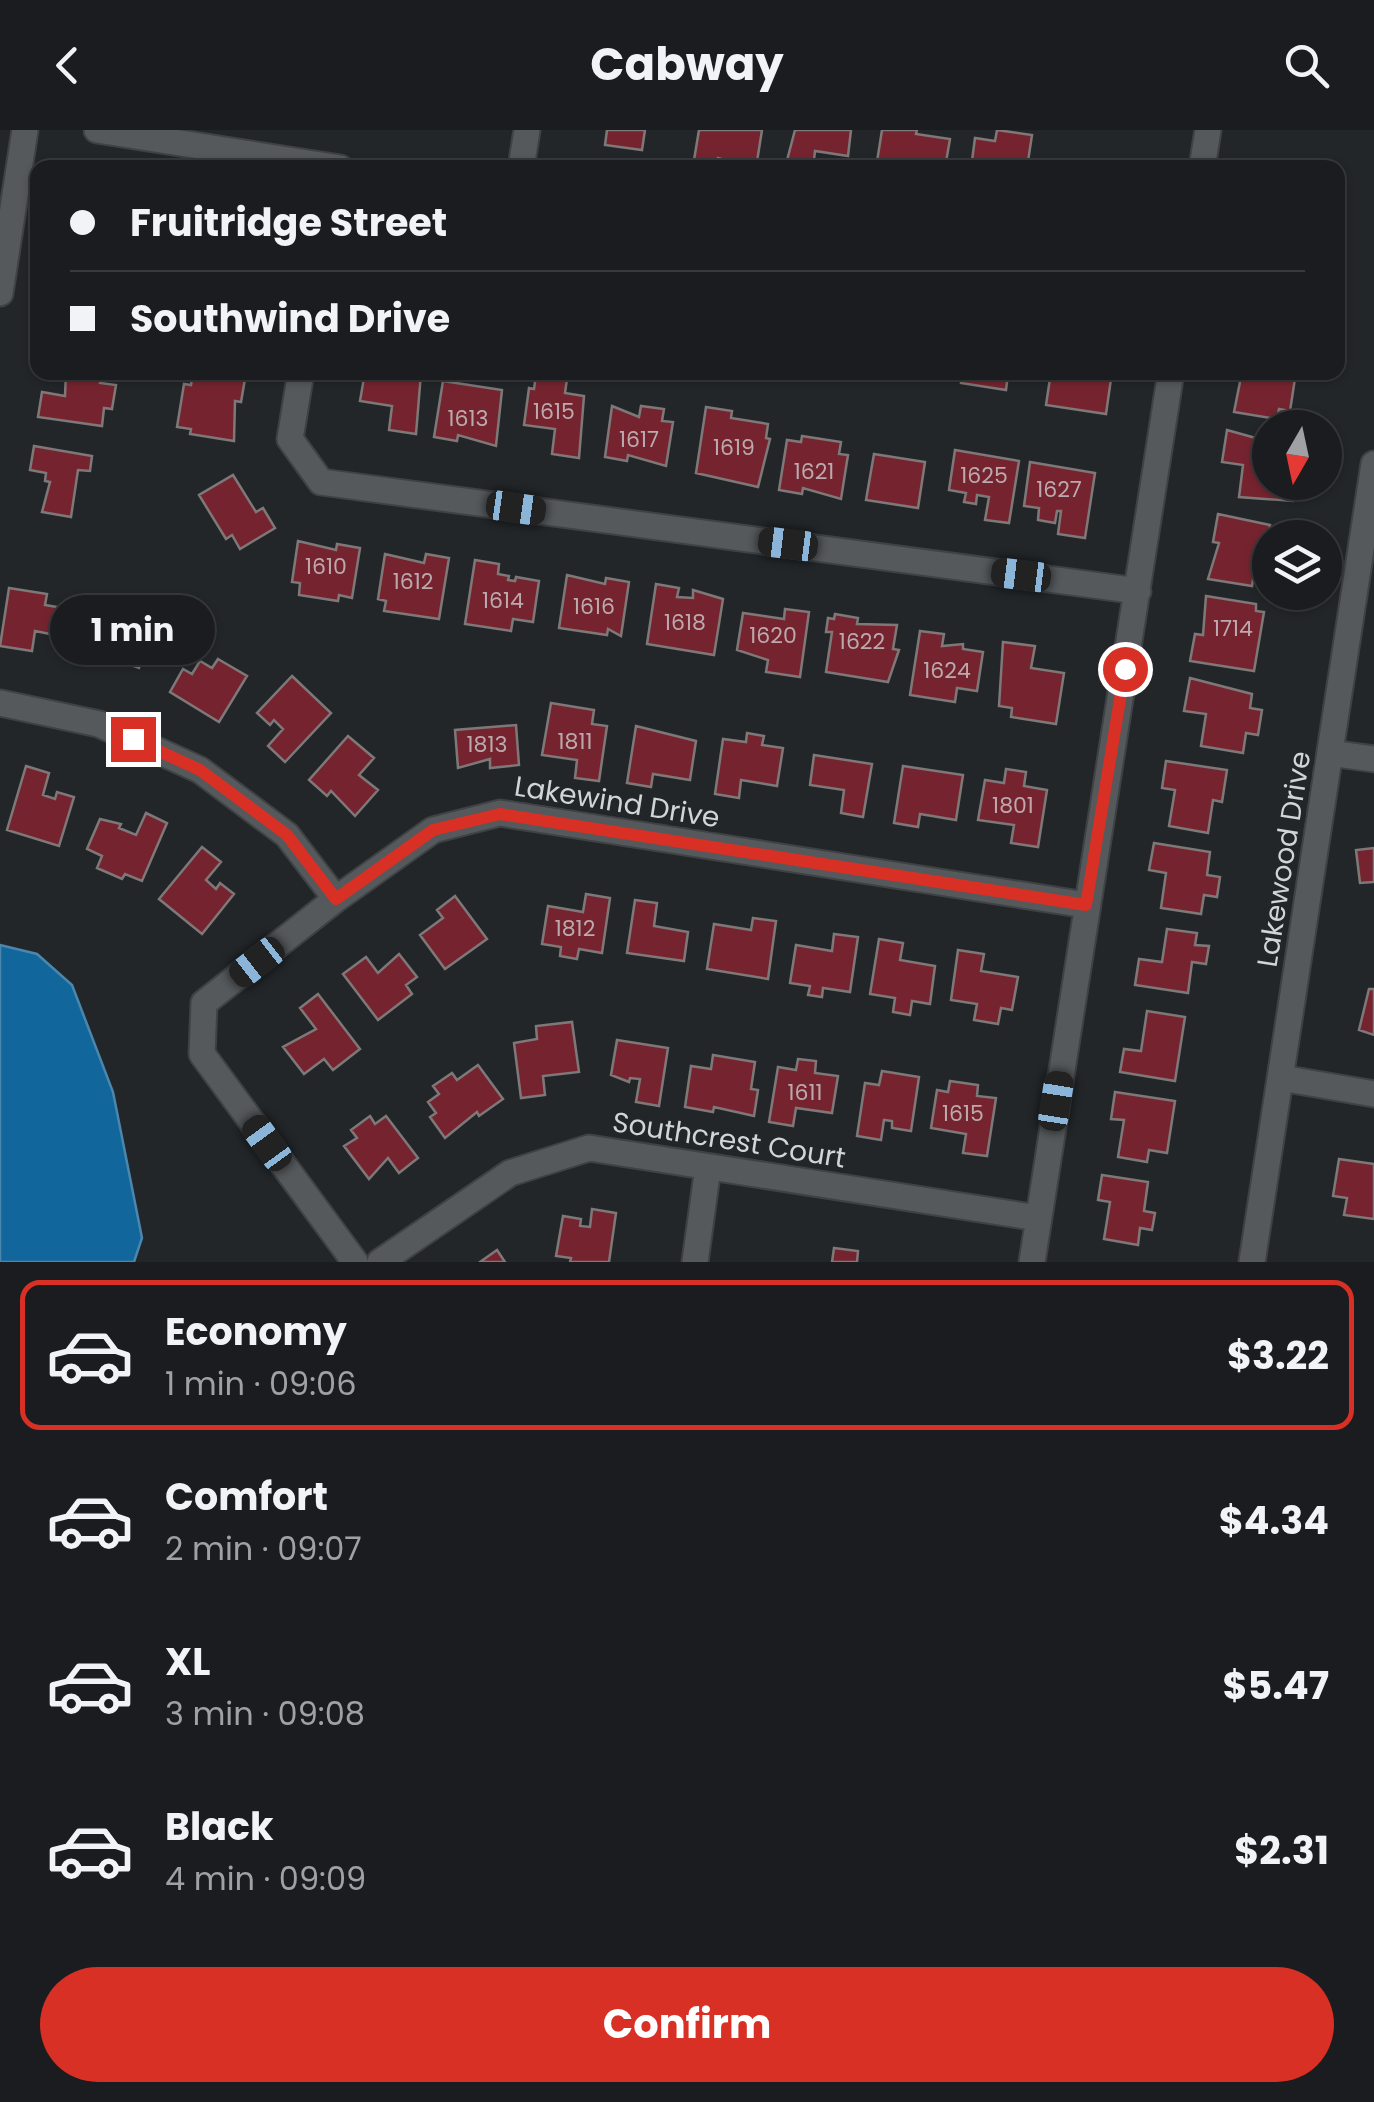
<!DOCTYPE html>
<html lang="en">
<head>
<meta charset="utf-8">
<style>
  :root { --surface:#1a1c1f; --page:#27292c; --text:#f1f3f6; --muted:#9fa1a4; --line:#383a3d; --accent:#d93025 }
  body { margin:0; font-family:Poppins,sans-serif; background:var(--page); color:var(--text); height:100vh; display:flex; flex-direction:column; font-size:38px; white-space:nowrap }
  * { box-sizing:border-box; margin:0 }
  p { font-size:32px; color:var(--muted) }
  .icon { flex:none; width:55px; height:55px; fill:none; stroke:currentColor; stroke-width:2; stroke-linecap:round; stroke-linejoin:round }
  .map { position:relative; height:1132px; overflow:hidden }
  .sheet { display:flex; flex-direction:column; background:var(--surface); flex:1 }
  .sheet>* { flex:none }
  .hud { position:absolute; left:30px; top:30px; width:1315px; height:220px; border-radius:20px; box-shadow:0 2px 8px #0004,0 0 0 2px var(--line); display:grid; align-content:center; height:220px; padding:0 40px; background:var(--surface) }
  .needle { width:65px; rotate:189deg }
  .tools { position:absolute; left:1252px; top:280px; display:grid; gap:20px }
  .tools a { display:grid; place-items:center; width:90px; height:90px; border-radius:50%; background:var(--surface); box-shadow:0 2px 8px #0004,0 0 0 2px var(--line); font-size:50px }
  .end { position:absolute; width:45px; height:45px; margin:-22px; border:12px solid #d93025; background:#fff; box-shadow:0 0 0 5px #fff }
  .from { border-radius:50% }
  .bubble { position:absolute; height:70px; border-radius:35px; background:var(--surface); box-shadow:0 2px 8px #0004,0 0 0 2px var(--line); font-size:32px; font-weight:700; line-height:70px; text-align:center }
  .car { position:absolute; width:30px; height:60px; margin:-30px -15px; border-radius:12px; box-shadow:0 0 8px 2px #0007; background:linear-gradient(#222 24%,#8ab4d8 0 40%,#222 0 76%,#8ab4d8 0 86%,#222 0) }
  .hud b { display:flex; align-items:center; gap:35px; height:95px; font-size:38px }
  .hud b+b { border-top:2px solid var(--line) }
  .hud i { width:25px; height:25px; background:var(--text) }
  ul { padding:18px 0 0; list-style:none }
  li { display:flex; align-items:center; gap:30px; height:150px; margin:0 20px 15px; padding:0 20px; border:5px solid transparent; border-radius:20px }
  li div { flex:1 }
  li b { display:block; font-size:38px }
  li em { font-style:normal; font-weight:700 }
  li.selected { border-color:var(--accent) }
  li>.icon { width:90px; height:90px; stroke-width:1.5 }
  .button { display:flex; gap:20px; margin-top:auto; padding:20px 40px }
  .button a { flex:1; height:115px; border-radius:60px; background:var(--accent); color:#fff; font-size:40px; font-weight:700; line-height:115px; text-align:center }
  header { display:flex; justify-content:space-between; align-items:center; height:130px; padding:0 40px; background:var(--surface); font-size:45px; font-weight:700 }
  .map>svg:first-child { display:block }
</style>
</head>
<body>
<header><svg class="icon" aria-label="back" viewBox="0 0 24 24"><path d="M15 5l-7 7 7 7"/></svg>Cabway<svg class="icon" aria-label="search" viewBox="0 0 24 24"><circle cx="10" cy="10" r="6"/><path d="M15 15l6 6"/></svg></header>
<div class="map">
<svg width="1374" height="1132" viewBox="0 0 1374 1132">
  <rect width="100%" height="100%" fill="#222629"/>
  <path fill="#11669b" stroke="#4b87ad" stroke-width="2.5" d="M0,815L37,824L72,855L113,962L142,1108L134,1132H0Z"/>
  <path fill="#75242f" stroke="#7e7878" stroke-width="2.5" d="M607,0H645L642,20L605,15Z
    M699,0H762L756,38L718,28L717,34L694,30Z
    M795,0H851L848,26L815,21L813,38H785Z
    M882,0H917L916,4L950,9L945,38H876Z
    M997,0L1032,5L1027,38H971L975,8L995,11Z
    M1077,31L1088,36L1119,38H1072Z
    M66,242H102L100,253L116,255L112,279L104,278L102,296L38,287L42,262L65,266Z
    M193,242L245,249L241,272L235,271L234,311L190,304L191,299L177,297L184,254L191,255Z
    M365,242L421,243L416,304L389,300L392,276L360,271Z
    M963,242H1030L1029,247L1008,244L1006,260L961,253Z
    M1051,242H1112L1106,284L1046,275Z
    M1242,242H1296L1290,281L1279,279L1277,289L1234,282Z
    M536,245L567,249L565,263L584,266L579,328L552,324L555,299L524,295L529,258L534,259Z
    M443,251L502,260L496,316L458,305L457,311L434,307Z
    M612,276L639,287L641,276L664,279L662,291L673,292L666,336L628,325L627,331L605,327Z
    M706,277L732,281L731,288L768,294L766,308L770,309L758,357L696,343Z
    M1227,300L1270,312V352H1296L1293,371L1239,367L1243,335L1222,332Z
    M802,306L841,312L839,324L848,325L841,369L803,358L802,364L779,360L787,310L801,312Z
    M34,316L92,326L90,341L78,340L71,387L42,382L50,352L45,351L46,343L30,340Z
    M955,320L1019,331L1009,393L985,390L989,367L977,365L976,374L964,372L966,363L949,360Z
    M874,324L925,332L918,378L866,370Z
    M1030,332L1095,343L1085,408L1058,404L1061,381H1057L1055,393L1038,390L1039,378L1024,376Z
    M233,345L256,382L263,378L275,398L240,419L232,405L226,409L199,365Z
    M1218,384L1270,395L1264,445L1254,443L1252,456L1208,449L1219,413L1213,412Z
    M298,411L336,420L337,414L360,418L352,468L339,465L338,471L299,465L300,453L292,452Z
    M385,424L424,433L426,424L449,428L439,489L384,481L386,471L378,469Z
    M475,430L499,434L498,444L509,446L508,450L515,451L516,447L539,451L533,492L513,489L511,501L465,494Z
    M567,445L605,454L606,448L629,452L621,506L608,499L607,505L559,498Z
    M656,454L679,458L677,467L693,468V460L723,469L714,525L647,514Z
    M9,458L47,464L45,475L69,479L65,507L35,501L32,521L0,516Z
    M1206,466L1256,474V481L1264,482L1254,541L1190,531L1195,504L1203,505Z
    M104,470L156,493L139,538L107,526L105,534L83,526Z
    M785,479L809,482L800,547L766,542L768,530L737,520L743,483L784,489Z
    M835,484L858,488L857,494L897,495L893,519L899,520L888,552L826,542L832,502H826L828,488L834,489Z
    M920,501L944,504L942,516L963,514V519L983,522L977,561L957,558L955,572L910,565Z
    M1003,512L1035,516L1031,538L1064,543L1056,594L1011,587L1012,578L999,576Z
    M218,529L247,546L219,592L170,562L183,539L192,544L200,531L212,538Z
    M292,546L331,583L285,632L268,616L283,599L274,590L270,595L257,583Z
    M1190,548L1252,564L1250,578L1262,580L1258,605L1246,603L1243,623L1201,616L1206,584L1184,581Z
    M551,573L594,580L592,594L607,596L599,651L575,648L577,630L542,625Z
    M516,595L519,635L490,638V629L458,638L455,600Z
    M636,596L696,611L690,650L653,644L651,657L627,653Z
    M747,603L764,606L762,615L783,618L777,656L741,650L739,668L715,664L723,609L746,612Z
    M348,606L374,628L359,645L378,660L355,686L331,661L327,666L309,650Z
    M814,625L872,634L863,687L841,683L844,660L810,655Z
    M1166,631L1227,640L1222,672L1213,670L1208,703L1169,696L1175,660L1162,658Z
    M26,636L49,643L43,665L55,669L57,662L74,667L59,716L7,700Z
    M903,636L963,645L956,690L920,684L918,697L894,693Z
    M1006,639L1026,642L1024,656L1047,660L1038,717L1011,713L1014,695L978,690L985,650L1004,653Z
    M146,683L167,693L142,751L125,744L122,749L97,738L102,726L87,719L100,689L121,694L119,698L136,705Z
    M1154,713L1210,722L1207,745L1220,747L1217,767L1204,765L1201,784L1161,778L1166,743L1149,740Z
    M202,717L221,732L206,750L216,759L220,753L234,764L202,804L159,769Z
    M1374,718V752L1360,753L1356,720Z
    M586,764L610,768L602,823L579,819L577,829L560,826L561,817L542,814L548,776L583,782Z
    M455,766L487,809L445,839L420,805L443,788L437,780Z
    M635,770L657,773L654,796L688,802L684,831L627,823Z
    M753,788L776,791L768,849L707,839L714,794L751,800Z
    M1167,799L1197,803L1195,815L1209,816L1206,834L1192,832L1188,863L1135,855L1139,829L1162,832Z
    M834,804L858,807L850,862L823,858L822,867L808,865L810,856L790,853L796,815L832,821Z
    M879,809L903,813L900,830L935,836L930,874L912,871L910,885L893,882L895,868L870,864Z
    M958,820L984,824L981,841L1018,847L1012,880L1001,878L998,894L974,890L977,874L951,870Z
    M399,824L417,847L406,855L412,864L378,890L343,844L366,827L378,843Z
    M1369,859H1374V905L1359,900Z
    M318,864L360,919L333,940L324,929L304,944L283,917L316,899L300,878Z
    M1147,881L1185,887L1175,951L1120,942L1124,919L1141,921Z
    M572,892L579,942L543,946L545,965L521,968L514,913L537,909L536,896Z
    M617,910L668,918L659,976L636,972L640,949L630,948L629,952L611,945Z
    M713,925L755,932L751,959L758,960L754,986L714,977L713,982L685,977L691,936L711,939Z
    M798,929L816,931L815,943L838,946L832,983L796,978L793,996L769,992L778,937L796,940Z
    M478,935L503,969L479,986L477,982L445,1008L430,987L436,983L428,972L439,964L433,956L452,943L457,950Z
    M882,941L919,947L911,1001L892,998V991L884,990L881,1010L857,1006L865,953L879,955Z
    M950,951L978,955L977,966L996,968L987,1026L963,1023L966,1004L931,998L937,960L948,962Z
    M1115,962L1175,971L1167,1023L1149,1020L1147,1032L1118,1027L1124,990L1111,989Z
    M370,986L375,994L386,986L418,1028L399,1043L388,1028L369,1049L344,1016L357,1008L351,1000Z
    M1339,1029L1374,1034V1089L1344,1085L1347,1068L1333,1066Z
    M1102,1045L1148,1052L1144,1081L1155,1083L1152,1100L1140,1098L1138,1115L1104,1109L1110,1072L1098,1070Z
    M592,1079L616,1083L609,1132H570L571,1128L556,1126L563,1086L581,1089L580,1096L590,1097Z
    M834,1118L858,1121L857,1132H832Z
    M497,1120L505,1132H480Z"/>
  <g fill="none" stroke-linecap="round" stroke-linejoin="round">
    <g stroke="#3f4244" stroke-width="29">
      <path id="minor" d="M97,0L340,38
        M521,38L527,0
        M1202,38L1208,0
        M0,163L25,0
        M301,242L290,309L321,352L1138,461
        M0,573L99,594L200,640L287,705L336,769
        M1330,623L1374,629
        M1281,948L1374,964
        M355,1132L202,924L204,873L336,769L433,700L500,683L1086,775
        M380,1132L510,1043L589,1018L1038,1088
        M695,1132L708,1037
        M1032,1132L1171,242
        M1252,1132L1374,334"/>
    </g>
    <use href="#minor" stroke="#55595c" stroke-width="25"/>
  </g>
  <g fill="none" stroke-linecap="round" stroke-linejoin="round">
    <path stroke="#d93025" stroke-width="12" d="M133,609L200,640L287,705L336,769L433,700L500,684L1086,775L1125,539"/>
  </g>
  <g text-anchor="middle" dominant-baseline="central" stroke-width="10" stroke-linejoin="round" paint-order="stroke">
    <g font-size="22" fill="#bba9ad">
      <text x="554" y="281">1615</text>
      <text x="468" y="288">1613</text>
      <text x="639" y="309">1617</text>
      <text x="734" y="317">1619</text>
      <text x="814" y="341">1621</text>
      <text x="984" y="345">1625</text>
      <text x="1059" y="359">1627</text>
      <text x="326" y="436">1610</text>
      <text x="413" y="451">1612</text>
      <text x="503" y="470">1614</text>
      <text x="594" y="476">1616</text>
      <text x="685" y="492">1618</text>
      <text x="1233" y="498">1714</text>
      <text x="773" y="505">1620</text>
      <text x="862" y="511">1622</text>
      <text x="947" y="540">1624</text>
      <text x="575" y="611">1811</text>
      <text x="487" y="614">1813</text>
      <text x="1013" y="675">1801</text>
      <text x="575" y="798">1812</text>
      <text x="805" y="962">1611</text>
      <text x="963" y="983">1615</text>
    </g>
    <g font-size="28" fill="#d2d5d7" stroke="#222629">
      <text transform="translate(617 672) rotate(9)">Lakewind Drive</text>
      <text transform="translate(1284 729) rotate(-81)">Lakewood Drive</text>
      <text transform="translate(729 1010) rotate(9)">Southcrest Court</text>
    </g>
  </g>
</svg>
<div class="tools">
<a><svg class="needle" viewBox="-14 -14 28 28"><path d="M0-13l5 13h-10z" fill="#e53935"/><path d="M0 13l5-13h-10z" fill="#9fa1a4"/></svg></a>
<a><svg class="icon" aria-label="layers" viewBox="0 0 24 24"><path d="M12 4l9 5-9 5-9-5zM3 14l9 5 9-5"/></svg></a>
</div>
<i class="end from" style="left:1125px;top:539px"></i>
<i class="end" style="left:133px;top:609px"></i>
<div class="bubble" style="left:50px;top:465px;width:165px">1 min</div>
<i class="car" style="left:516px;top:378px;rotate:98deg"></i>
<i class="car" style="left:788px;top:414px;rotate:277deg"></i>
<i class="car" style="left:1021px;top:445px;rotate:277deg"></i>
<i class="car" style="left:257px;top:832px;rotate:232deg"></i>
<i class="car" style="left:1056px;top:971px;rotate:9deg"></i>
<i class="car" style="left:267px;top:1013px;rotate:324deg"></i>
<div class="hud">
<b><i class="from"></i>Fruitridge Street</b>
<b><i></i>Southwind Drive</b>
</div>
</div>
<section class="sheet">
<ul>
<li class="selected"><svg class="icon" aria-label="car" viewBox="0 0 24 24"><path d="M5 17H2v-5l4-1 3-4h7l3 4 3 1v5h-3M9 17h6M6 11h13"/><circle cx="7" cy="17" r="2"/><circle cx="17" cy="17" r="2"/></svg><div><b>Economy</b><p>1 min · 09:06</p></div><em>$3.22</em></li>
<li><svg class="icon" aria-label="car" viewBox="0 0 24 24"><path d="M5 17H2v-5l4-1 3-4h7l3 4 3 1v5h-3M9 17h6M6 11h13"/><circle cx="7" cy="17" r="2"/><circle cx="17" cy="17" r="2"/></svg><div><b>Comfort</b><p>2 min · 09:07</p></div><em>$4.34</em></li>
<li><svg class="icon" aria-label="car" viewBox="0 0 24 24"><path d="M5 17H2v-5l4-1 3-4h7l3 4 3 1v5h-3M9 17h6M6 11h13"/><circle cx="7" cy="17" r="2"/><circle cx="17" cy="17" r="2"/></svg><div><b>XL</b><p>3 min · 09:08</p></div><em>$5.47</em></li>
<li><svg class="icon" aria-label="car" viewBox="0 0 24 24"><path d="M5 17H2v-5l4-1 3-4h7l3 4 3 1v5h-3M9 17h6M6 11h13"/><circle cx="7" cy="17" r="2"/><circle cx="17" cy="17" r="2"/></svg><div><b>Black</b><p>4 min · 09:09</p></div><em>$2.31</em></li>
</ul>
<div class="button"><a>Confirm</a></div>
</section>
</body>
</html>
